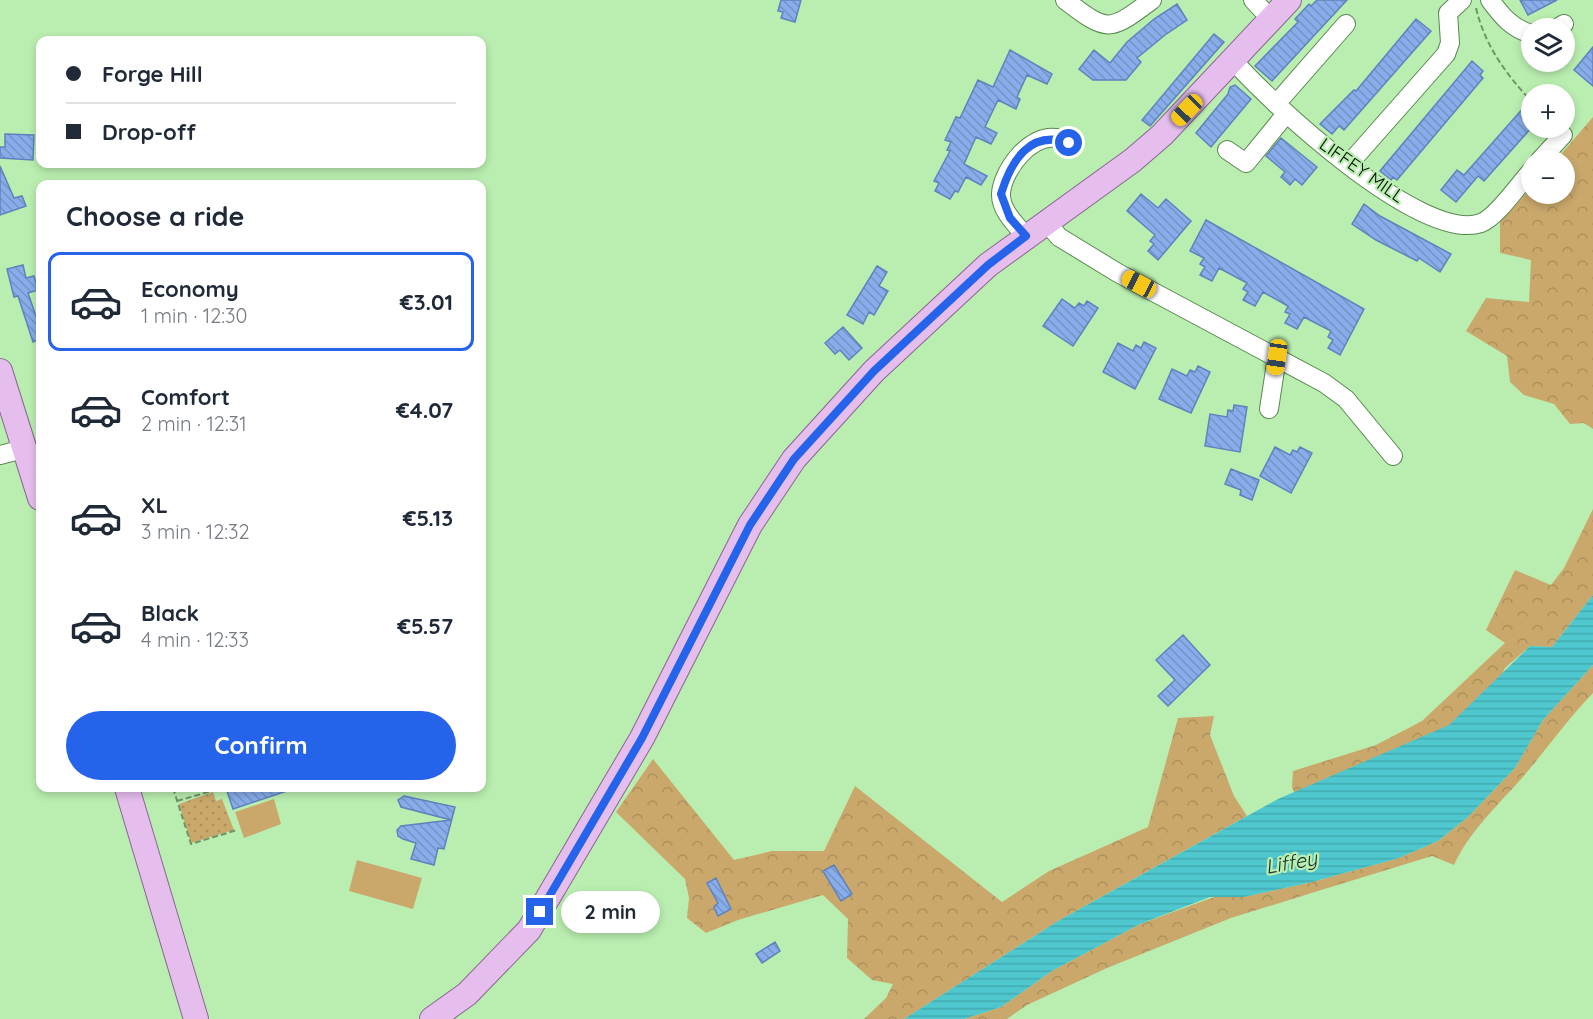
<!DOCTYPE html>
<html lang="en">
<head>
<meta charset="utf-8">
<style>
  :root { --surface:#fff; --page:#f6f6f7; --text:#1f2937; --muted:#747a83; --line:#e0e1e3; --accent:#2563eb }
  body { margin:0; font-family:Quicksand,sans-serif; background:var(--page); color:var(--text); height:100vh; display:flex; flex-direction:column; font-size:22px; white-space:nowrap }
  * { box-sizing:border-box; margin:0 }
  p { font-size:20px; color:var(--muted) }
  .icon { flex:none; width:33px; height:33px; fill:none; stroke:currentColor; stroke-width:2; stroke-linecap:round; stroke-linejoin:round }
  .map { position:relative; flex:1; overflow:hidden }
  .side { position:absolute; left:36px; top:180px; width:450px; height:612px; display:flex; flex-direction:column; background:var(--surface); border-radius:12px; box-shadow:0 3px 9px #0003 }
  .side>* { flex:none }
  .banner { position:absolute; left:36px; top:36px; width:450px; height:132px; border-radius:12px; box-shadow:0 3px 9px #0003; display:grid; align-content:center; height:132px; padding:0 30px; background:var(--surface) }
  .buttons { position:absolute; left:1521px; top:18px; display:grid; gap:12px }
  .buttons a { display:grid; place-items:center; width:54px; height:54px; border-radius:50%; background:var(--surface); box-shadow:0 3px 9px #0003; font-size:30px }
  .end { position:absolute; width:27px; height:27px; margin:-14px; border:8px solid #2563eb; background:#fff; box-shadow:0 0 0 3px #fff }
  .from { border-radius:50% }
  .bubble { position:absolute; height:42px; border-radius:21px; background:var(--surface); box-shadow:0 3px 9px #0003; font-size:20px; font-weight:700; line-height:42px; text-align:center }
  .car { position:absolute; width:18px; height:36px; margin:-18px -9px; border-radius:8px; box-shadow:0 0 4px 2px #0007; background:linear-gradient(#f5c518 24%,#345 0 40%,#f5c518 0 76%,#345 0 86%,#f5c518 0) }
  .banner b { display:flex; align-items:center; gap:21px; height:57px; font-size:22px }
  .banner b+b { border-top:2px solid var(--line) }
  .banner i { width:15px; height:15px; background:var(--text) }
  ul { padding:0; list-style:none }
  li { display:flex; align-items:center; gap:18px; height:99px; margin:0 12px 9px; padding:0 18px; border:3px solid transparent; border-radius:12px }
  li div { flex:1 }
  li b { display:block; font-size:22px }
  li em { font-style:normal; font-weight:700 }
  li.on { border-color:var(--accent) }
  li>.icon { width:54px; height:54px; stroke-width:1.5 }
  h2 { padding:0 30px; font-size:27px; line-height:72px }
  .primary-button { display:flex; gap:12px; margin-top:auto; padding:12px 30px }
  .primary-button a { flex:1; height:69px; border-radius:36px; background:var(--accent); color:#fff; font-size:24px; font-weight:700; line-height:69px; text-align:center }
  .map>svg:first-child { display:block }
</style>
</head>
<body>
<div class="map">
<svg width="1593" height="1019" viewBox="0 0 1593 1019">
  <defs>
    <pattern id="grass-dots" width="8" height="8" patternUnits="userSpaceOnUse" patternTransform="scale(1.5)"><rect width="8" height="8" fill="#caa86c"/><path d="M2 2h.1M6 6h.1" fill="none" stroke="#ac905c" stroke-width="1.8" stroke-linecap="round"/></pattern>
    <pattern id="forest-crowns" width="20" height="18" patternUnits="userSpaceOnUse" patternTransform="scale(1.5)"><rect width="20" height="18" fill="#caa86c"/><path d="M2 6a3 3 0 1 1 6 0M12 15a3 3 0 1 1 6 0" fill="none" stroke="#ac905c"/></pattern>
    <pattern id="water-rules" width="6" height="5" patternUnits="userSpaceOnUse" patternTransform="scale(1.5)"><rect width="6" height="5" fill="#4ec7ce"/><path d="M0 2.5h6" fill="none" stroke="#42aaaf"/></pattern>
    <pattern id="building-back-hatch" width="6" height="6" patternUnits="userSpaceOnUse" patternTransform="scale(1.5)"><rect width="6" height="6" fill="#88adea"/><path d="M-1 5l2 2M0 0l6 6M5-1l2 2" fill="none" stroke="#7494c7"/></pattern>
  </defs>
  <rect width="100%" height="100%" fill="#baeeb0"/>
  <path fill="url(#grass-dots)" d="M213,792L216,801L222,799L234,830L191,843L179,804Z"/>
  <path fill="url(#forest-crowns)" d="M1593,117V429L1584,423L1570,424L1554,404L1524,395L1510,382L1507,356L1466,331L1486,298L1529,302L1531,260L1500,253V222L1531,188L1532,194H1564V160H1556Z
    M1593,509V595L1552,647L1530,646L1505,668L1484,715L1299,804L1292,787L1293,771L1376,745L1422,721L1505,643L1486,630L1515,570L1551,585L1564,568Z
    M1593,665V693C1567,720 1546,750 1522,778C1498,805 1469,832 1454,865L1432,856L1318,891L1231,918L1107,968L1027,1005L1007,1019H964L1001,1007L1052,971L1140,924L1214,897H1244L1312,882L1399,858L1438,841L1468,817L1515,768L1543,720Z
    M1214,716L1210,735L1234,796L1247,816L1058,921L904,1019H864L886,998L893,984L872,980L847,958L848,919L823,895L738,920L706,933L687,918L689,898L685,879L616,812L653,759L734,860L772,851H824L855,786L1002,902L1049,871L1148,827L1178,718Z"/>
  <path fill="#caa86c" d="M274,799L281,824L244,838L235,812Z
    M357,860L422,878L413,909L349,891Z"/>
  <path fill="url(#water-rules)" d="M1593,595V665L1543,720L1515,768L1468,817L1438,841L1399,858L1312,882L1244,897H1210L1140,924L1052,971L1001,1007L964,1019H904L1058,921L1278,799L1449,725L1530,646L1552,647Z"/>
  <path fill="url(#building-back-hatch)" stroke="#5f82bd" stroke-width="1.5" d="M781,0H801L795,22L781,18L783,12L778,11Z
    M1317,0H1347L1272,81L1255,66L1298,22L1295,19L1309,4L1311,6Z
    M1520,0H1557L1528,15Z
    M1177,4L1187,20L1165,35L1137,58L1141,62L1126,80H1093L1079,69L1094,50L1110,63L1127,42L1154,19Z
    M1416,19L1431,31L1344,130L1339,126L1332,134L1320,124L1354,90L1356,91Z
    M1214,34L1224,42L1150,126L1142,120Z
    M1593,47V86L1574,70Z
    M1010,50L1052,74L1047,84L1027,75L1017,97L1020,99L1016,109L998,100L985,127L997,133L991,144L976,137L964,164L987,176L981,185L966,177L958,192L955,191L950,199L935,191L939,183L934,181L950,151L947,150L951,142L945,140L956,117L960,118L978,80L993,87Z
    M1472,61L1483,71L1480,75L1483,78L1397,180L1393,177L1391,180L1380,171Z
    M1235,85L1251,99L1211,147L1196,133L1228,94L1230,87Z
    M1532,98V127L1484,181L1478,176L1456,202L1441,190L1457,170L1464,175Z
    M5,134L34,135L33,160L0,158V147H5Z
    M1281,138L1317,167L1302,185L1295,179L1290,185L1281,177L1285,172L1266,156Z
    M0,166L14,198L22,196L26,206L0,215Z
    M1141,194L1158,208L1166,199L1191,221L1158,260L1148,251L1154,244L1150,241L1155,235L1127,211Z
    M1364,204L1380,216L1451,254L1440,272L1419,258L1417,261L1376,240L1352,224Z
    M1206,220L1364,309L1340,355L1328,348L1333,340L1328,337L1331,331L1304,317L1297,329L1285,323L1290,314L1285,312L1288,306L1263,292L1255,306L1243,300L1248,292L1243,289L1247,283L1219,268L1212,281L1200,275L1205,267L1200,264L1204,258L1190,251Z
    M23,265L26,278L34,276L38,290L28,293L38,322H40V339L33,342L18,296L14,297L7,269Z
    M877,266L887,272L879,286L888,291L874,315L869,312L863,324L847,315Z
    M1062,299L1075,308L1079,303L1084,306L1087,301L1098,308L1073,346L1043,326Z
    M843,327L862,348L849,360L840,350L835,354L825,343Z
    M1144,342L1156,348L1135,389L1103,372L1118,343L1133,351L1136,345L1141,348Z
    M1198,366L1210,372L1191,413L1159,399L1172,369L1187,376L1190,370L1195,372Z
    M1234,405L1247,407L1240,452L1205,446L1210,414L1227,417L1228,410L1233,411Z
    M1275,447L1290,455L1293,450L1297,452L1300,447L1312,453L1291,493L1260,476Z
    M1231,469L1259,480L1252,500L1240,495L1241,490L1225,484Z
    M1183,635L1210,665L1168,706L1158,696L1175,680L1156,660Z
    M226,788H292L293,789L233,809Z
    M404,796L455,807L444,849L438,848L434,865L411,859L416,843L403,839L398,836L397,830L401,826L451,820L401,807L398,800Z
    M834,865L852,894L841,901L823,871Z
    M716,878L731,909L718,916L714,907L718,903L707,883Z
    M775,942L780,951L762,963L756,954Z"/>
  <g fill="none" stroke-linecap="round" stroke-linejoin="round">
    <g stroke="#598850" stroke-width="20">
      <path id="minor" d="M1065,0C1108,33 1109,32 1152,0
        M1253,0L1270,18
        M1490,0C1501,15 1512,29 1532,34
        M1557,28L1564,24
        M1232,59C1269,102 1422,244 1481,223C1497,217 1519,184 1532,170
        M1276,104L1346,24
        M1227,150L1246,163L1286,114
        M1540,160L1563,135
        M1348,165L1446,54L1450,43L1448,13L1462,0
        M1046,222L1059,237L1118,273L1324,383L1346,399L1393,456
        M1026,236C1016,225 1000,210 1001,193C1003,170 1030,134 1056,138C1060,139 1065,142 1069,143
        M1269,409L1277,357
        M0,455L23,449"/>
    </g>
    <g stroke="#8a6592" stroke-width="26">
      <path id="major" d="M0,371L40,498
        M127,788L196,1019
        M432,1019L467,994L529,930L642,738L750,525L794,459L874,371L988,265L1133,160L1162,135L1289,0"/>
    </g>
    <path stroke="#709569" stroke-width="2" stroke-dasharray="6 3" stroke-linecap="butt" d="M1476,8C1485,46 1506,74 1532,102
      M173,788L191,844L237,830
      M177,801L222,788"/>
    <use href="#minor" stroke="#fff" stroke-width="18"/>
    <use href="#major" stroke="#e5beed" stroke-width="24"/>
  </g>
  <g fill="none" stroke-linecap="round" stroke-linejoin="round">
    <path stroke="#2563eb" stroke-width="8" d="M540,912L642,738L750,525L794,459L874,371L988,265L1026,236L1010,218L1001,194C1011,161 1030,129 1069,143"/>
  </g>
  <g text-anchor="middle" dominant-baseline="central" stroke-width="4.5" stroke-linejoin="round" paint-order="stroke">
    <g font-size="18" fill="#021100" stroke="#baeeb0">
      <text transform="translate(1362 170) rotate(35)">LIFFEY MILL</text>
    </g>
    <g font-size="20" font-style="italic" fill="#182d2f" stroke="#baeeb0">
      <text transform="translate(1291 862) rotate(-10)">Liffey</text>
    </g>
  </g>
</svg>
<div class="buttons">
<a><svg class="icon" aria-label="layers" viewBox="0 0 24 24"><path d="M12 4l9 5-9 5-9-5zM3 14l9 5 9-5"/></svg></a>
<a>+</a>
<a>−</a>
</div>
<i class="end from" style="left:1069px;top:143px"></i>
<i class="end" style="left:540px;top:912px"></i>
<div class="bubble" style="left:561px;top:891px;width:99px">2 min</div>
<i class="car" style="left:1187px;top:110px;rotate:224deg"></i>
<i class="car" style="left:1139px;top:284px;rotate:298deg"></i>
<i class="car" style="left:1277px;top:357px;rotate:188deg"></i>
<div class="banner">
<b><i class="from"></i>Forge Hill</b>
<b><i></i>Drop-off</b>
</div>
<section class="side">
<h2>Choose a ride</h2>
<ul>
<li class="on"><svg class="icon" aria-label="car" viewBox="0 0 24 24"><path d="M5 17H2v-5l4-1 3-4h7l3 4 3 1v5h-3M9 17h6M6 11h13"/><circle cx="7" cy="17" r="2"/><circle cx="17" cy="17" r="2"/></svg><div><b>Economy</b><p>1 min · 12:30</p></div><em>€3.01</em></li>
<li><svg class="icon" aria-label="car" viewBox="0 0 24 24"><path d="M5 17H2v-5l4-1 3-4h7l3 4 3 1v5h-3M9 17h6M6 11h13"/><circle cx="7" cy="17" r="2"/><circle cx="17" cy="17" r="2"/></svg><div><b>Comfort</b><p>2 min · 12:31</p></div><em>€4.07</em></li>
<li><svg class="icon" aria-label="car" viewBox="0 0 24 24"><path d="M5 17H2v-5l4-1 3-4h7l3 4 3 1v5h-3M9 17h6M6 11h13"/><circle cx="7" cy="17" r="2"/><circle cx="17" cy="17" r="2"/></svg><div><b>XL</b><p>3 min · 12:32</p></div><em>€5.13</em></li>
<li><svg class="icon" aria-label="car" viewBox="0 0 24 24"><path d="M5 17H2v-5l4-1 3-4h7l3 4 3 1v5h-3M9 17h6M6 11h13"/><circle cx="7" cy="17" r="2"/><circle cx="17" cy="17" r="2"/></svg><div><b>Black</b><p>4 min · 12:33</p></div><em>€5.57</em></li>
</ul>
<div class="primary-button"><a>Confirm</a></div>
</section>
</div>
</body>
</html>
